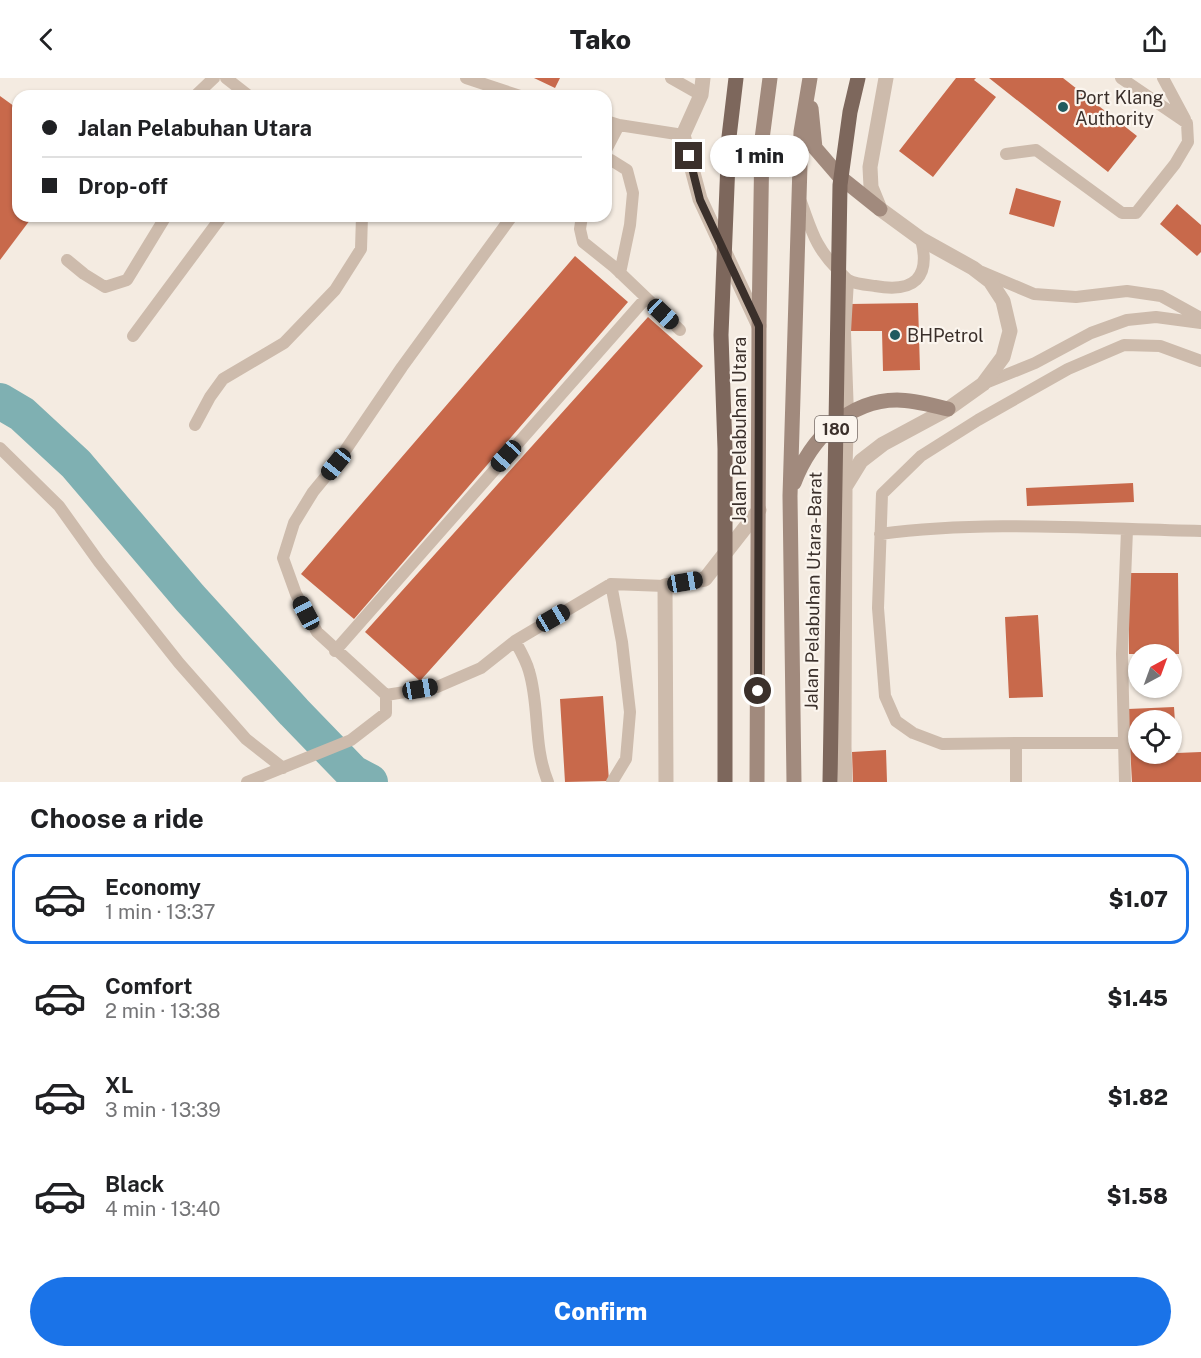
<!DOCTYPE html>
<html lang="en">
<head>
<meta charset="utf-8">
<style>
  :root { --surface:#fff; --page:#f2f2f2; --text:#202124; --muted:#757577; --line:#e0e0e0; --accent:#1a73e8 }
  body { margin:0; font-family:"Public Sans",sans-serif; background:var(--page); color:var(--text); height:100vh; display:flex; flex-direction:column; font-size:22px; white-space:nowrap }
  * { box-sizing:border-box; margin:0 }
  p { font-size:20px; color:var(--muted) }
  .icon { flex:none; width:33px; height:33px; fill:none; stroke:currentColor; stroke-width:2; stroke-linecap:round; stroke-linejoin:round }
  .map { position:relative; height:704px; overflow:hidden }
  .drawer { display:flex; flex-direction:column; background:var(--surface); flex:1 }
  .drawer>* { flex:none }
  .hud { position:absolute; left:12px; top:12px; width:600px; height:132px; border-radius:18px; box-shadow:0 2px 4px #0004; display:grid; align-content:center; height:132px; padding:0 30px; background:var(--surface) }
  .needle { width:39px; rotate:41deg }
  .fabs { position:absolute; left:1128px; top:566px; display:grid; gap:12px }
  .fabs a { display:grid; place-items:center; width:54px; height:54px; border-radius:50%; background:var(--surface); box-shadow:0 2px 4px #0004; font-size:30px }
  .end { position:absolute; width:27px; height:27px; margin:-14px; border:8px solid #3b302b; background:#fff; box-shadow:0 0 0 3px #fff }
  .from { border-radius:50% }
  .bubble { position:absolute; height:42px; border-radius:21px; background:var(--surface); box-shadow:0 2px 4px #0004; font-size:20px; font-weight:800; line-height:42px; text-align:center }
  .car { position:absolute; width:18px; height:36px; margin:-18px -9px; border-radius:8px; box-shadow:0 0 4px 2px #0007; background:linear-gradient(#222 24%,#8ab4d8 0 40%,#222 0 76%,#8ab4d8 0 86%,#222 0) }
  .hud b { display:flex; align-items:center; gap:21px; height:57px; font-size:22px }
  .hud b+b { border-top:2px solid var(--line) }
  .hud i { width:15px; height:15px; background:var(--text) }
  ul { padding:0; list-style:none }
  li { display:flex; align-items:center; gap:18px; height:90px; margin:0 12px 9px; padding:0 18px; border:3px solid transparent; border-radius:18px }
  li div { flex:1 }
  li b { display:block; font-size:22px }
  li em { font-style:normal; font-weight:800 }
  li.selected { border-color:var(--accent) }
  li>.icon { width:54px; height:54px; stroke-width:1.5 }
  h2 { padding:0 30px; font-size:27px; line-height:72px }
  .action { display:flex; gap:12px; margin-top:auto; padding:12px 30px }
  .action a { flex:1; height:69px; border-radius:36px; background:var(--accent); color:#fff; font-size:24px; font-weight:800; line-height:69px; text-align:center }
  header { display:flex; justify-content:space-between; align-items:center; height:78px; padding:0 30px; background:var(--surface); font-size:27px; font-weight:800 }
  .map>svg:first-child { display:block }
</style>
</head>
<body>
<header><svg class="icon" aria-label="back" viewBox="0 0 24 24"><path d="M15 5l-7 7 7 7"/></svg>Tako<svg class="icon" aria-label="share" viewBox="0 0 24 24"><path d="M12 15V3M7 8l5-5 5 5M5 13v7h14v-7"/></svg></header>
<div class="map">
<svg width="1201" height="704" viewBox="0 0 1201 704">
  <rect width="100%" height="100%" fill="#f4ebe1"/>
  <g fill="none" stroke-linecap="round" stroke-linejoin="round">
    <path stroke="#7fb0b2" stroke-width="36" d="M0,323L22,336L76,386L190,520L294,634L353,695L370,704"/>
  </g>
  <path fill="#c8694b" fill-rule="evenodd" d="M534,0H560L555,10Z
    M956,0H976L974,2L996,19L933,99L899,73Z
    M989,0H1063L1137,58L1108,94Z
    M0,18L18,31V138H33L0,182Z
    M1016,110L1061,123L1054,149L1009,136Z
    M1177,126L1201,147V174L1197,178L1160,146Z
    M575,178L628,224L354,541L301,496Z
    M918,225L920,292L883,293L882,253H850V226Z
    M648,239L703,288L420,603L365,554Z
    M1133,405L1134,424L1027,428L1026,410Z
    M1129,495H1178L1179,576H1129Z
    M1038,537L1043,619L1009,620L1005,539Z
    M603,618L609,703L565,704L560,621Z
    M1174,629L1177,675L1201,674V704H1132L1128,631ZM1138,642H1172V675H1138Z
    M886,672L887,704H853L852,674Z"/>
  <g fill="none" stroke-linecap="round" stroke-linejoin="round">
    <path stroke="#cdbbac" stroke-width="12" d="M226,0L249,18
      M466,0L520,18
      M671,0L701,17
      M1163,0L1185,41
      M195,18L214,0
      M606,43L619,47L683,57
      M606,72L619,47
      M1006,76L1036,72L1122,135H1136L1175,86L1188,64L1187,45L1121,0
      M606,82H611L627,92L633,115L630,147L620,195
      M801,124C812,153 815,169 838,192C841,195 845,200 848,202C855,206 867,207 875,208C914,215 931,200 921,161
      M582,138L580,151L583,164L613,188L680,252
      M67,182L84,196L105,209L127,202L166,138
      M982,194L1034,216L1076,219L1127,213L1161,218L1201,240
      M133,258L222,138
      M983,306L1035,285L1091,255L1127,242L1156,239L1201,245
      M195,347L210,319L223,301L284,265L335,212L361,171L362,138
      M0,370L59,428L99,484L179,585L246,661L283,690
      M846,407L848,337L845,254L848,202
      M880,456C986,442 1094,451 1201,453
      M611,506L622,564L630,634L626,681L612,704
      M515,563C520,572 526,582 529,593C540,629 533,668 548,704
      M335,573L646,220
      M386,617L437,609L481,590L515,563L611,506L665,508
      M1016,665H1123
      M247,704L351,662L386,635V617L317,554L296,516L283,480L294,445L313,414L336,386L402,289L512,138
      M1016,704V665L942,666L913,655L896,643L885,618L878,530L882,416L921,378L978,342L1068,291L1124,267L1160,268L1201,283
      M1125,704L1122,576L1127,452"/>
    <path stroke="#cdbbac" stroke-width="15" d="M703,0L701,17L683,57L700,121L759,248
      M666,704L665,508L705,501L759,432
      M845,704L844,669L845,409L861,383L883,366L948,331L983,306L1003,279L1010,253L1003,223L990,203L973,190L921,161L880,131L871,109L870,89L886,0"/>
    <path stroke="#a18a7d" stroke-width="15" d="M811,30L815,70L840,99L880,131
      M794,405C810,362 848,322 897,322C914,322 931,327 948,331
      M757,704L759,248L762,61L770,0
      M794,704L790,418L801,54L810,0"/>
    <path stroke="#7d675c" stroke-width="15" d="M725,704V371L721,257L729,59L736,0
      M830,704L840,107L850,34L858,0"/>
  </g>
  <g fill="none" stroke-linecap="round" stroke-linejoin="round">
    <path stroke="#3b302b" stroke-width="8" d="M689,78L700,122L759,248L758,613"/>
  </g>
  <g fill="#1f5a5e" stroke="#fbf5ee" stroke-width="2">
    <circle cx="1063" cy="29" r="6"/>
    <circle cx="895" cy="257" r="6"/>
  </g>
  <g text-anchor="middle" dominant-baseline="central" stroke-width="4.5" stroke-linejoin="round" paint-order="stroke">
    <rect fill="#fbf5ee" stroke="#756b66" stroke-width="1.5" x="815" y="338" width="42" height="26" rx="4.5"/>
    <g font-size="16" font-weight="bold" fill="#3b302b">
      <text x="836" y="351">180</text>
    </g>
    <g font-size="18" fill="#3b302b" stroke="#fbf5ee" text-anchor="start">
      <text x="1075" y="19">Port Klang<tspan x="1075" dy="21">Authority</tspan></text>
      <text x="907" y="257">BHPetrol</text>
    </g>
    <g font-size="18" fill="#3b302b" stroke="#fbf5ee">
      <text transform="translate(739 352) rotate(-90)">Jalan Pelabuhan Utara</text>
      <text transform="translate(813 513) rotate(-89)">Jalan Pelabuhan Utara-Barat</text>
    </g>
  </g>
</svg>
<div class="fabs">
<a><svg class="needle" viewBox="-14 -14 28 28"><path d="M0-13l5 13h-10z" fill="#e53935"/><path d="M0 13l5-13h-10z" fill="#757577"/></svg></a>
<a><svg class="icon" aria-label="locate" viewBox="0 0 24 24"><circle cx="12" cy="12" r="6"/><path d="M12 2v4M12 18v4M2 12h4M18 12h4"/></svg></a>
</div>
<i class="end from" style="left:758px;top:613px"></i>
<i class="end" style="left:689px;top:78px"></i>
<div class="bubble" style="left:710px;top:57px;width:99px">1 min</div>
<i class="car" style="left:663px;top:236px;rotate:133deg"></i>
<i class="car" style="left:506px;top:378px;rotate:222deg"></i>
<i class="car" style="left:336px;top:386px;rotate:219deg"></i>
<i class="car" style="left:685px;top:504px;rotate:80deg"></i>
<i class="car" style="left:306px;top:535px;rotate:332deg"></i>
<i class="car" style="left:553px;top:540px;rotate:60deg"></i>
<i class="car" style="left:420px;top:611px;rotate:80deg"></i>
<div class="hud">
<b><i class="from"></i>Jalan Pelabuhan Utara</b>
<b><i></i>Drop-off</b>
</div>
</div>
<section class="drawer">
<h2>Choose a ride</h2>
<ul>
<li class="selected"><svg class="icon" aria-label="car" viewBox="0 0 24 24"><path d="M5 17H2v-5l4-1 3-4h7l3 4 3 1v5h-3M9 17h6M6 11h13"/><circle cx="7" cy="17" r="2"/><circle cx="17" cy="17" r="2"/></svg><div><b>Economy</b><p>1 min · 13:37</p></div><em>$1.07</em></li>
<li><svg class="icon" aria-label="car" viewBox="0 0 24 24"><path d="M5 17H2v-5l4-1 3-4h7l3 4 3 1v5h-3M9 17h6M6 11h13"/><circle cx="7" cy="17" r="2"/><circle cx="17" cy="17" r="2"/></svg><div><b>Comfort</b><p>2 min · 13:38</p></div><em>$1.45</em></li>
<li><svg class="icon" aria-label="car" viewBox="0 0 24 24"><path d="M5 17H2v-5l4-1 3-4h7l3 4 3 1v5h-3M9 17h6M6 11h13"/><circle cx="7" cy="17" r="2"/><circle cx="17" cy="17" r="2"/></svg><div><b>XL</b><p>3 min · 13:39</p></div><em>$1.82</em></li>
<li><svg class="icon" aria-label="car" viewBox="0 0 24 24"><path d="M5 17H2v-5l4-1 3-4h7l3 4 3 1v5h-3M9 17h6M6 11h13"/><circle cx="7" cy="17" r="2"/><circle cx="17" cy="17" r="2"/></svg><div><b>Black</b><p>4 min · 13:40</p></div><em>$1.58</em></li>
</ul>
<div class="action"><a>Confirm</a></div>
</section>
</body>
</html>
